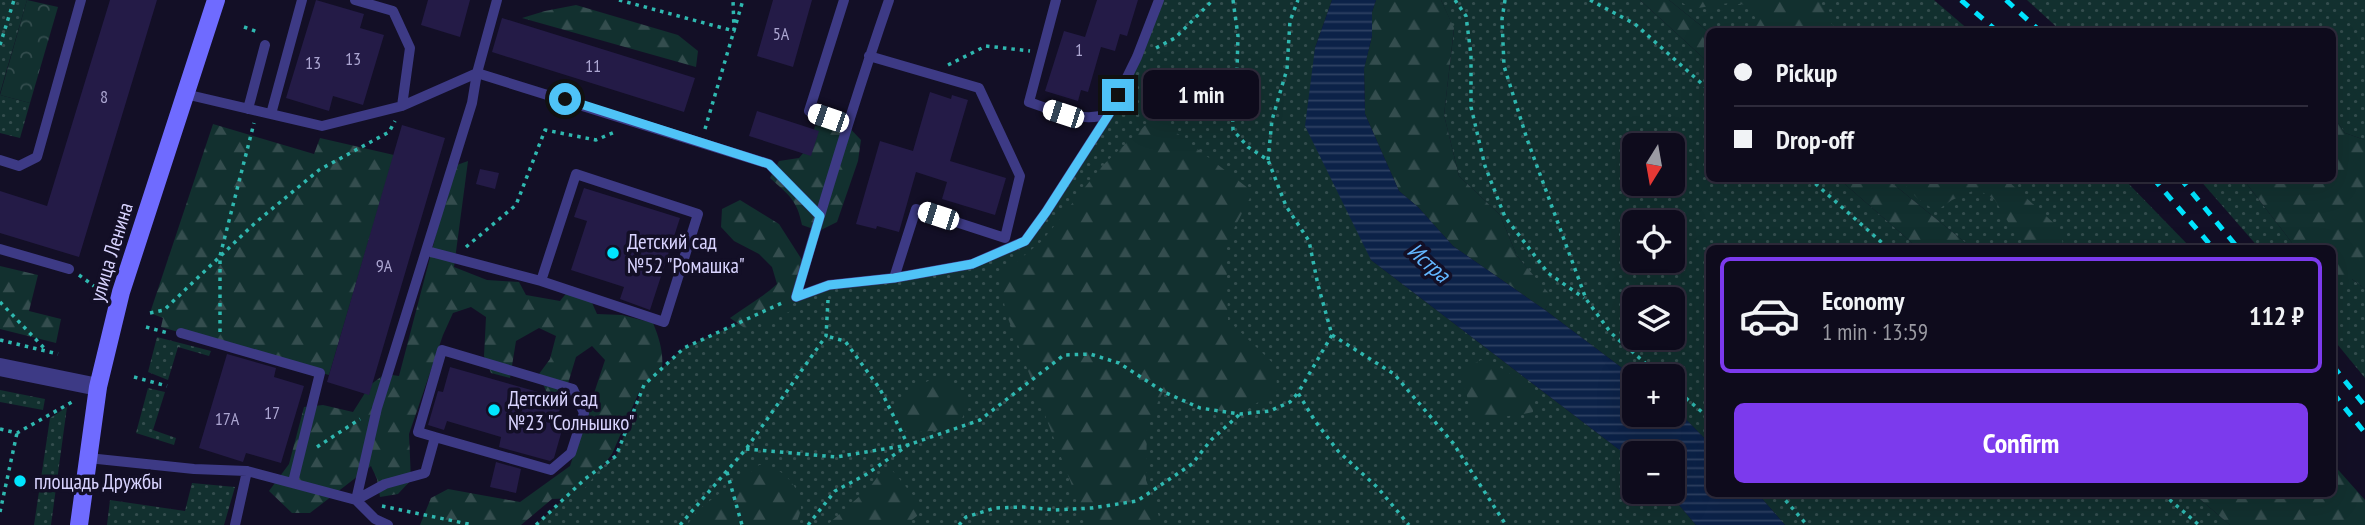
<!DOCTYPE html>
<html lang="en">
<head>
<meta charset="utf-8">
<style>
  :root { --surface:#0e0b1c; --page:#171425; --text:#f1f3f6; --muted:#9b9ba3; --line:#2e2b3b; --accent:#7c3aed }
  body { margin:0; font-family:"PT Sans Narrow",sans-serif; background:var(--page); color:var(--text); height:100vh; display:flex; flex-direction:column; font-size:26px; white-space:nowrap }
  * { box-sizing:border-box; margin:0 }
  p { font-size:23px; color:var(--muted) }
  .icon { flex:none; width:38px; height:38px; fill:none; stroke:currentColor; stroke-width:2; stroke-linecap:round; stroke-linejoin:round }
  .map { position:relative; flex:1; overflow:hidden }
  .panel { position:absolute; left:1706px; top:245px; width:630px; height:252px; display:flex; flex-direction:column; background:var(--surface); border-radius:10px; box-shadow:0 7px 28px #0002,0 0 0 2px var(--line) }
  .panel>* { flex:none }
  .hud { position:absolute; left:1706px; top:28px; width:630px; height:154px; border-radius:10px; box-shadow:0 7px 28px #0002,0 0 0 2px var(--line); display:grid; align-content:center; height:154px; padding:0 28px; background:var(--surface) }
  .needle { width:46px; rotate:191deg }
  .fabs { position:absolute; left:1622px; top:133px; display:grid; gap:14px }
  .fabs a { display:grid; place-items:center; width:63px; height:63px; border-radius:10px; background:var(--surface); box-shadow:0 7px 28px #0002,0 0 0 2px var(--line); font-size:35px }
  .end { position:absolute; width:32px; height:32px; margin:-16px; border:9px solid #4fc3f7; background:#111; box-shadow:0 0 0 4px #111 }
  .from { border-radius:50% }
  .bubble { position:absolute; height:49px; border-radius:10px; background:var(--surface); box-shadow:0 7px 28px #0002,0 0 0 2px var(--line); font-size:23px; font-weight:700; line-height:49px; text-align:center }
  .car { position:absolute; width:21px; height:42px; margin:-21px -10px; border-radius:9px; box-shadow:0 0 5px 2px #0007; background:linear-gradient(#fff 24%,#345 0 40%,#fff 0 76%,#345 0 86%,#fff 0) }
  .hud b { display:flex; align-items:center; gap:24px; height:66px; font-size:26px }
  .hud b+b { border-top:2px solid var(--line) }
  .hud i { width:18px; height:18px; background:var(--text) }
  ul { padding:12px 0 0; list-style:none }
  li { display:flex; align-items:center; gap:21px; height:116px; margin:0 14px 10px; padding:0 14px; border:4px solid transparent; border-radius:10px }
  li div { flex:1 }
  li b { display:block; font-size:26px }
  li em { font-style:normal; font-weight:700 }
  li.on { border-color:var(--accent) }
  li>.icon { width:63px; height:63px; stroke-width:1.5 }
  .primary-button { display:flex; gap:14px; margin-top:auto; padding:14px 28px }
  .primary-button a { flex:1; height:80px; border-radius:10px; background:var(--accent); color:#fff; font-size:28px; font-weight:700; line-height:80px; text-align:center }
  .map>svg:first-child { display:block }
</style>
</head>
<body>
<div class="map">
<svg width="2365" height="525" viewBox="0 0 2365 525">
  <defs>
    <pattern id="grass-dots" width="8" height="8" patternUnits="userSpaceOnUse" patternTransform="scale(1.75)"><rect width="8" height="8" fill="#12302f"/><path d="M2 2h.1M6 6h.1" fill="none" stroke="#344d4e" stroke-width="1.8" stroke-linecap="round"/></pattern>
    <pattern id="forest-firs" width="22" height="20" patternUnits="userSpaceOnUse" patternTransform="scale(1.75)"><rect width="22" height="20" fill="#12302f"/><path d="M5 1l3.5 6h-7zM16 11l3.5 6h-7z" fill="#344d4e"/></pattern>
    <pattern id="park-crowns" width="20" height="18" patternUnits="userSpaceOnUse" patternTransform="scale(1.75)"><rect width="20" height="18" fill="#12302f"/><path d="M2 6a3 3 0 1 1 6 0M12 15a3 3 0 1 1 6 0" fill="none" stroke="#344d4e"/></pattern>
    <pattern id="water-rules" width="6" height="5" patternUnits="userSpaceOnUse" patternTransform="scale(1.75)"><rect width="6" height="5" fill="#0c2248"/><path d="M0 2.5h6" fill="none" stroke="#2f4163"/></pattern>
  </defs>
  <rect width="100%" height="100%" fill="#130f26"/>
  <path fill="url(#grass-dots)" fill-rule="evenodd" d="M0,0H27L0,93Z
    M1159,0H1332L1315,48L1371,260L1634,461V492H1668L1696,525H536L585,479L616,456L644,385L684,348L796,297L829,285L972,264L1025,241L1109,114Z
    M1441,0H1640L1710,64V178L1839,179L1918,248H1710V444L1673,406V376L1634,377L1545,310L1551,297L1517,256L1500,215L1459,176L1444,115L1454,29ZM1634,145H1673V184H1634ZM1634,222H1673V261H1634ZM1634,299H1673V338H1634Z
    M1669,0H1934L1970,31L1710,32V33Z
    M2027,0H2365V140L2345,133L2333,116V32L2061,31Z
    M0,95L30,103L20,138L0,133Z
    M1887,179H2124L2191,248H2099L2094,244L2090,248H1972Z
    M2199,179H2243L2296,248H2259Z
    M2333,279H2352L2365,289V378L2333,339Z
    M157,337L211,351L209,356L178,347L168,380L148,372Z
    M148,388L165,392L153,430L176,438L174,445L136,433Z
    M0,390L45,399L43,410L0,402Z
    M67,407L51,525H34L50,418Z
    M192,483L235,487L224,525H107L110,500L185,511Z
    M1758,494H2194L2230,525H1785Z"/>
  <path fill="url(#forest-firs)" d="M1376,0H1441L1454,28L1444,115L1459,176L1500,215L1517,256L1552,297L1545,310L1453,246L1418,207L1399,191L1365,114L1364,68L1372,36V12Z
    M1640,0H1669L1710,33V64Z
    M1678,0H1819L1830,22L1839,31H1742L1756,19L1748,5L1729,3L1692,9Z
    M576,5L678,35L698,51L696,67L522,18L545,11Z
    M1155,116L1253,192L1226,244L1228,320L1276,366L1277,390L1240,414L1200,408L1163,392L1147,424L1146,480L1162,525H1087L1006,313L999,276L1042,241L1102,166Z
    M2333,116L2345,133L2365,140V289L2352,279H2333V248H2296L2243,179L2333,178Z
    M840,118L861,140L858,161L837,222L819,231L802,225C797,200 789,195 770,178L779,161L799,158L810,145L815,126Z
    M213,124L314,154L320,138L394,155L329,375L161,327L163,318L150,313Z
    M468,161L454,267L487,280L519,282L526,295L560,301L572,286L589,296L597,314L622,315L653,323C663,347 666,365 657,390L639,392L612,454L577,498L552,499L521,525H420L431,498L448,489L520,502L570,466L605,360L592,346L576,357L563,400L546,391L539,374L550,359L556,336L539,328L516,341L510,378L491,373L484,356L486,317L471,307L453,313L443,335L409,434L411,480L398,494L380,497L377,479L371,466L310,513H292L269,491L289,464L304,407L323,405L353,412L370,385L385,374L399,376L454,166Z
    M1839,179H1887L1972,248H1918Z
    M1899,179H2006L2059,228L2064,248H2036L2029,244L2014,232L1995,200L1977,189L1952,200L1936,211L1918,199Z
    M740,200L779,224L804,263V283L789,312L746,329L730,318C746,306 762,298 777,284L772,267L759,254L734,241L721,227L722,209Z
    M0,266L38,275L29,311L61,319L56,343L0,329Z
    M1481,360C1505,367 1517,377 1533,396V412C1517,416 1495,416 1484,423L1472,413L1461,376L1475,363Z
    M941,376L957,389L967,406L960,424L941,430L908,433L888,416C902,391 915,386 941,376Z
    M2333,464L2365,500V525H2230L2194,494H2333Z
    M759,465C779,464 801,486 801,507C801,512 798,519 796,524L688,525C696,504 741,482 759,465Z
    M891,469L917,500V516L905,525H827L870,487L881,472Z"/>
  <path fill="url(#park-crowns)" d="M27,0L58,7L30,103L0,95Z"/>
  <path fill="url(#water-rules)" d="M1332,0H1376L1372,12V36L1364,69L1365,114L1399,191L1418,207L1453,246L1545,310L1634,377V415H1673V406L1710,444V494H1758L1785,525H1696L1668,492H1673V453H1634V461L1371,260L1305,126L1315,48Z"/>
  <path fill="#241b47" d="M110,0H157L79,257L0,233V191L47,206Z
    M316,0L364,14L360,28L384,35L363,105L333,96L329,111L286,98Z
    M428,0H470L460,37L421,25Z
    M773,0H812L793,67L757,56Z
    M1097,0H1138L1127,36L1120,34L1115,51L1101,47L1088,92L1081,90L1078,101L1045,91L1064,31L1085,37Z
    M502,18L695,78L684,112L492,52Z
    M930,92L951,99L952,95L968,100L950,161L1006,178L995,215L942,199L947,182L916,172L899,232L877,226L876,229L856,224L880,141L913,151Z
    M757,111L819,131L811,156L749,136Z
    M402,125L445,138L369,395L327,382Z
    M480,169L499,173L495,189L476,184Z
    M584,188L680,218L650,310L620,299L624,287L571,270L587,221L574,217Z
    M227,354L276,368L274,377L304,386L281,463L246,453L243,462L199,448Z
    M450,367L563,399L554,428L562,430L554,458L550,461L499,447L501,437L447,421L444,430L428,425L438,391L443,392Z
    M496,462L521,469L516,493L490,487Z"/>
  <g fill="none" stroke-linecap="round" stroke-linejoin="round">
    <path stroke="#2fb8b0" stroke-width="3.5" stroke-dasharray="3.5 5" stroke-linecap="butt" d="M619,0L734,31L733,0
      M1233,0L1238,36L1237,70L1232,99L1233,130L1248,147L1268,160L1286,206L1309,241L1318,285L1332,335L1298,393L1315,421L1338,451L1378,488L1409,525
      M1455,0L1466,16L1471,55V107L1485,166L1505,217L1548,273L1584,298
      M1505,0L1502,19L1504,66L1527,139L1586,299L1611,333L1660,376
      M1590,0L1635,24L1710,91
      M244,27L258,32
      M0,45L14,0
      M1156,48L1175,38L1213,0
      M948,65L986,46L1030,51
      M705,129L743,0
      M1268,160L1272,120L1287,69L1290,21L1298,0
      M1809,178L1888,248
      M466,247L516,205L545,130L596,140L617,131
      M79,275L94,286
      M0,302L46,350
      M150,313L164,310L255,223L319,170L389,132L395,121
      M146,327L168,333
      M220,332V256L254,123
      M1332,335L1394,374L1453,443L1506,525
      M0,340L58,354
      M134,377L167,386
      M1673,387L1710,419
      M0,429L17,433L72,402
      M317,447L360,419
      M746,449L836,457L908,445L880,389L845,341L826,336
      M727,472L742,525
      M1780,494L1807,525
      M2163,494L2199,525
      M382,506L473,525
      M0,512L17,433
      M536,525L585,479L616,456L644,385L684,348L784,302
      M680,525L746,449L826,336L828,300
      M808,525L835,491L867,474L908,445L980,420L1064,355L1090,354L1119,363L1164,392L1200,408L1240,414L1270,411L1290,402L1298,393
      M959,525L966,517L995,508L1024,507L1055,510L1092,508L1137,501L1192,464L1211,440L1240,414"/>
    <path stroke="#3d3a85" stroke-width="10" d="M355,0L393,11L410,48L402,106
      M844,0L809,111L847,124
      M1056,0L1029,102C1055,111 1082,123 1109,114
      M869,56L979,88L1020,176L1005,238L916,209L894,278L829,285L796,297C825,197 855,98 889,0
      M185,94L322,126L402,106L477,73L769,164L820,216
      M248,109L265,45
      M271,114L302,0
      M0,160L19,166L37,157L81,0
      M0,249L69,269
      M427,251L541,281L664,322L698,214L576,174L541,281
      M894,278L972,264L1025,241L1046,212L1109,114L1137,57L1159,0
      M181,333L320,373L293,482
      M88,458L194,469L247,471L356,500L377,408L472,103L477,73L497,0
      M235,525L247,471
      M388,525L375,519L356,500L385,484L425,473L435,437L551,470L571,453L584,413L573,389L442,350L418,432L435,437"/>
    <path stroke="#3d3a85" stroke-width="18" d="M0,367L98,387"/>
    <path stroke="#6f6bff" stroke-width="18" d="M79,525L98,387L121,292L216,0"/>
    <path stroke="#00e5ff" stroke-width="5" stroke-dasharray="10 9" stroke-linecap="butt" d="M1961,0L1998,32
      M2006,0L2041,32
      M2153,178L2213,248
      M2180,178L2238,248
      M2333,366L2365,406
      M2333,393L2365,433"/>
  </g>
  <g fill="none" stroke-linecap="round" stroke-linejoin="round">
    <path stroke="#4fc3f7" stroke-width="9" d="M565,99L769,164L820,216L796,297L829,285L894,278L972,264L1025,241L1046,212L1109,114L1118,95"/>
  </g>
  <g fill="#00e5ff" stroke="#130f26" stroke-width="2.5">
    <circle cx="613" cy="253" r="7"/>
    <circle cx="494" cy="410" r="7"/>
    <circle cx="20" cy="481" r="7"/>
  </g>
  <g text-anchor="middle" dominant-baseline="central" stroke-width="7" stroke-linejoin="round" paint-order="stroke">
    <g font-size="18" fill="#aca6d1">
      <text x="781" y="33">5А</text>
      <text x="1079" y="49">1</text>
      <text x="353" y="58">13</text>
      <text x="313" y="62">13</text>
      <text x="593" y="65">11</text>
      <text x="104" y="96">8</text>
      <text x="384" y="265">9А</text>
      <text x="272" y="412">17</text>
      <text x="227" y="418">17А</text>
    </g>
    <g font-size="21" fill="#d9d4ff" stroke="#130f26" text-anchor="start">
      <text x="627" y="241">Детский сад<tspan x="627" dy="24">№52 "Ромашка"</tspan></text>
      <text x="508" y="398">Детский сад<tspan x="508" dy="24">№23 "Солнышко"</tspan></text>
      <text x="34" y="481">площадь Дружбы</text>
    </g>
    <g font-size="21" fill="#d9d4ff" stroke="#130f26">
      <text transform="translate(111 252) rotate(-73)">улица Ленина</text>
    </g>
    <g font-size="23" font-style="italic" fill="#62b6ff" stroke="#130f26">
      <text transform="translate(1429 262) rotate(41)">Истра</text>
    </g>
  </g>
</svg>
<div class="fabs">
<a><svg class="needle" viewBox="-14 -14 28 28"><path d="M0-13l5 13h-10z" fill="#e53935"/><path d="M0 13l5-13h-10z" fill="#9b9ba3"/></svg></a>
<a><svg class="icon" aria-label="locate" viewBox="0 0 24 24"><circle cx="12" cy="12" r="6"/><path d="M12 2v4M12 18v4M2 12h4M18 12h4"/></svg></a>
<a><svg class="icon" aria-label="layers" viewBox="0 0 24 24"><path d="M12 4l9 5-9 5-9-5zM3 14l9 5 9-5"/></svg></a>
<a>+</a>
<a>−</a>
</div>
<i class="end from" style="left:565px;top:99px"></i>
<i class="end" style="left:1118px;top:95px"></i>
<div class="bubble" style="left:1143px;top:70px;width:116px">1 min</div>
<i class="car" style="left:1063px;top:114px;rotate:288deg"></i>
<i class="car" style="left:828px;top:118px;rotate:289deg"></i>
<i class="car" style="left:938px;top:216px;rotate:288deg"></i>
<div class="hud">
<b><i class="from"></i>Pickup</b>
<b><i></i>Drop-off</b>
</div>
<section class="panel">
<ul>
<li class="on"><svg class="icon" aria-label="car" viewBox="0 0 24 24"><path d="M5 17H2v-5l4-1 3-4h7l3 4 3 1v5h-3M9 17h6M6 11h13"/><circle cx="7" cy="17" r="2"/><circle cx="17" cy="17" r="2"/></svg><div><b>Economy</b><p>1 min · 13:59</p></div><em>112 ₽</em></li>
</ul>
<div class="primary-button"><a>Confirm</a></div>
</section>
</div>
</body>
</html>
